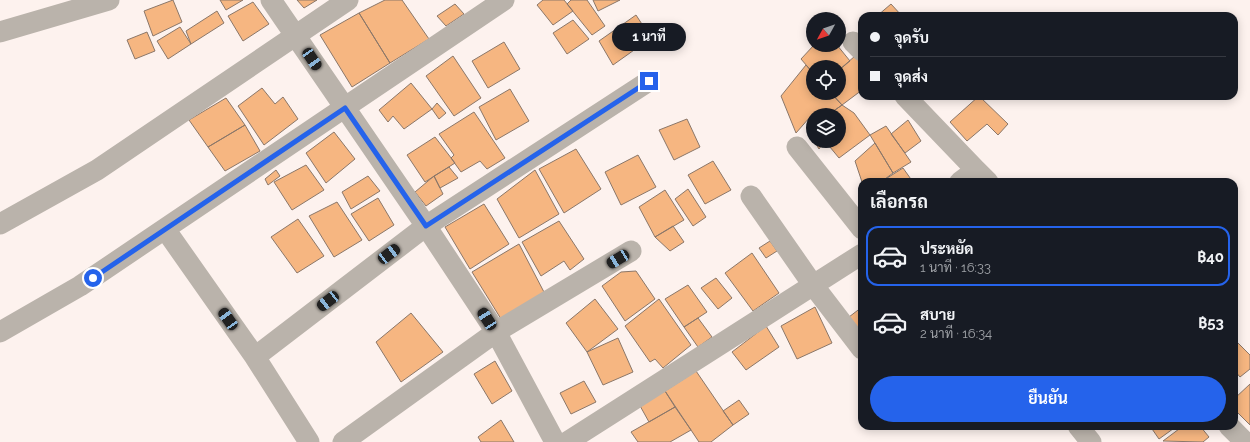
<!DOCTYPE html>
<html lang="th">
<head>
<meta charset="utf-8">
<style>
  :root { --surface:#171b24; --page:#242831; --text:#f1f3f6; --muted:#9ea1a6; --line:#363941; --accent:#2563eb }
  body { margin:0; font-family:Raleway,Sarabun,sans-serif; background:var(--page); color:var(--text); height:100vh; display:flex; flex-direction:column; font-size:15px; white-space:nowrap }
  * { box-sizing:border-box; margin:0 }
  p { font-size:13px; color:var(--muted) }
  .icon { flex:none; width:22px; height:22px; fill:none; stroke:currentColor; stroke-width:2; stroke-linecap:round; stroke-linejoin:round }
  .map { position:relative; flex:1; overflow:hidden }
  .panel { position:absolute; left:858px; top:178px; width:380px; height:252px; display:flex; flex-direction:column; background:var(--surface); border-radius:12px; box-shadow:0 2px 10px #0003 }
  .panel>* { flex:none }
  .guide { position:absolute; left:858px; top:12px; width:380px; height:88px; border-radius:12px; box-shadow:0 2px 10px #0003; display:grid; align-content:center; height:88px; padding:0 12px; background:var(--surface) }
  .needle { width:26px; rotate:230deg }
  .controls { position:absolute; left:806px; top:12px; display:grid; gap:8px }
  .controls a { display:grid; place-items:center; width:40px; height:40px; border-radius:50%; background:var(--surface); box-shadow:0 2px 10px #0003; font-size:20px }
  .end { position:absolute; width:18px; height:18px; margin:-9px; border:5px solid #2563eb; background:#fff; box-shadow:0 0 0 2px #fff }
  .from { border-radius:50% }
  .bubble { position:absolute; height:28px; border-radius:14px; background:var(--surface); box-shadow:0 2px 10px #0003; font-size:13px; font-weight:700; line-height:28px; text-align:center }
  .car { position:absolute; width:12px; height:24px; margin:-12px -6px; border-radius:5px; box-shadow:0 0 3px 1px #0007; background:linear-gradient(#222 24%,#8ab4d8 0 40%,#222 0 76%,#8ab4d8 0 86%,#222 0) }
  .guide b { display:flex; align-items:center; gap:14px; height:38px; font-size:15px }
  .guide b+b { border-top:1px solid var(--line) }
  .guide i { width:10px; height:10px; background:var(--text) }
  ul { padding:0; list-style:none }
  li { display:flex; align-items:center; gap:12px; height:60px; margin:0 8px 6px; padding:0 4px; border:2px solid transparent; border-radius:12px }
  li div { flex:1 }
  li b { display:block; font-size:15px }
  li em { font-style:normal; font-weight:700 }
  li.current { border-color:var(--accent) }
  li>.icon { width:36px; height:36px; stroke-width:1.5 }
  h2 { padding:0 12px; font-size:18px; line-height:48px }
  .primary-button { display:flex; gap:8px; margin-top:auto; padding:8px 12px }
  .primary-button a { flex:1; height:46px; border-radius:24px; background:var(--accent); color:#fff; font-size:16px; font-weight:700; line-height:46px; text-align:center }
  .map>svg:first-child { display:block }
</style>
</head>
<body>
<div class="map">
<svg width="1250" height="442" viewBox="0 0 1250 442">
  <rect width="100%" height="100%" fill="#fdf2ee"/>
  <path fill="#f6b681" stroke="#8b7769" d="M173,0L182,22L153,36L144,11Z
    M220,0H243L226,10Z
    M297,0H317L304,8Z
    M385,0H402L429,39L390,63L359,13Z
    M543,0H564L573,11L553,25L537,5Z
    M571,0H587L605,26L592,35L567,4Z
    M593,0H620L598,11Z
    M253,2L269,24L243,41L228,16Z
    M455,4L464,14L446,26L437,16Z
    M891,4L902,16H877Z
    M217,11L224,23L191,44L186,31Z
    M359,13L390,63L352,87L320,35Z
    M636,15L651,38L613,65L599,41Z
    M573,20L589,39L567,54L553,33Z
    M180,27L191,44L168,59L157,41Z
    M147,32L155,51L135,59L127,40Z
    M504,42L520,69L488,88L472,61Z
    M814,45H837L850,61L839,70V67H813V73L801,59Z
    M453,56L481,98L454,116L426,76Z
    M855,56L862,65V90L842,105L831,93H839V70Z
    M806,65L813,73V93H831L842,105L828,115H813V121L810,117L796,133L781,96Z
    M411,83L432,109L404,129L393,116L388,122L379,110Z
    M262,88L275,104L283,97L298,119L264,145L238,106Z
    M510,89L529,121L496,140L479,107Z
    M979,96L1008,124L998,135L987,124L967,141L950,122Z
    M226,98L245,125L208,147L189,120Z
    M437,103L446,113L439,119L432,109Z
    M842,105L854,113L870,135L839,158L825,141L819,149L814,141H839V115H828Z
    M474,112L505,158L487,169L480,161L461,172L451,158L454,155L439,134Z
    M687,119L700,147L674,160L659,130Z
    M908,120L921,141L905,153L891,134Z
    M245,125L260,151L225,171L208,147Z
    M886,126L911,162L893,173L870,135Z
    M334,132L355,159L326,183L306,153Z
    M435,137L455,163L425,182L407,155Z
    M875,143L893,173L881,182H862L855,161Z
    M576,149L601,189L564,213L539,169Z
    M638,155L656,187L621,205L605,172Z
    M713,161L731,190L705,204L688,175Z
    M306,165L324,190L292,210L274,182Z
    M449,167L458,178L440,188L434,176Z
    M903,168L913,182H885L884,180Z
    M276,170L280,176L268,185L265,179Z
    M535,170L559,214L519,238L497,199Z
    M368,176L380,191L351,209L342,192Z
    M434,176L443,194L426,206L415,192Z
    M688,189L706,217L693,226L675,199Z
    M665,190L684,220L655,237L639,207Z
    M378,198L394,225L369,241L351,214Z
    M337,202L362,240L334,257L309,216Z
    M484,204L509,244L470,269L445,227Z
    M298,219L324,256L297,273L271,237Z
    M559,221L584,259L570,270L564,261L541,276L522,242Z
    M673,226L684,242L670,251L655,237Z
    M770,241L777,251L766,258L759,248Z
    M519,244L545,294L501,319L472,272Z
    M752,253L779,293L753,311L725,273Z
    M636,271L655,299L625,321L602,286L621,272Z
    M716,278L732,298L718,309L701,288Z
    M688,285L707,312L684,327L665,299Z
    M595,299L618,329L587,352L566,323Z
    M659,299L691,345L663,368L655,359L650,362L625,326Z
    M815,307L832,343L797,359L781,326Z
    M862,307V325L857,328L849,317Z
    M411,313L443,352L401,382L376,342Z
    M698,318L712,337L698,347L684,327Z
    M766,326L779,347L746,370L732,352Z
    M618,338L633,372L603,385L587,352Z
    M1234,339L1250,355V369L1240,377L1234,370Z
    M495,361L512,391L492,404L474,374Z
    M696,371L733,425L711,442H699L665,391Z
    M584,381L596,402L571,414L560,393Z
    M1250,384V425L1234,409V399Z
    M665,391L675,407L649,422L639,404Z
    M739,400L749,414L733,425L723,411Z
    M675,407L691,430L670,442H638L631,432Z
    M501,420L514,442H481L478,437Z
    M1150,426H1177L1159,439Z
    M1183,426H1200L1209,437L1203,442L1163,441Z"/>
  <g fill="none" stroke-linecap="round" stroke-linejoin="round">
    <path stroke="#bab3ab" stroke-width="21" d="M271,0L426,226L496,332L555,442
      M0,32L109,0
      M853,42L862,51
      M905,96L976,170
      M797,147L862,229
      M960,182L976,170L988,182
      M751,196L813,285L862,349
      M0,224L97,170L348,0
      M165,229L255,357
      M0,332L80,286L504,0
      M1078,426L1091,442
      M1229,426L1245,442
      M309,442L255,357L426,226L649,81
      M343,442L496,332L631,251
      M567,442L862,254"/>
  </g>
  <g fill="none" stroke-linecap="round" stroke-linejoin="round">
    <path stroke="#2563eb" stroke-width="5" d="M93,278L345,108L426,226L649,81"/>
  </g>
</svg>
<div class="controls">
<a><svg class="needle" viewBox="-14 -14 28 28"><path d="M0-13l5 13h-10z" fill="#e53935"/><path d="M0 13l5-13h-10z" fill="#9ea1a6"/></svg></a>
<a><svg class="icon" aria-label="locate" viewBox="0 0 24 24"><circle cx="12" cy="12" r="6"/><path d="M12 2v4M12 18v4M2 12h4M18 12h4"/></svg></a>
<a><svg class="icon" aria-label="layers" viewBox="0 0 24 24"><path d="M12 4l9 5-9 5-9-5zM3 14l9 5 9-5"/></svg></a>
</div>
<i class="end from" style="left:93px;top:278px"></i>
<i class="end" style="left:649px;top:81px"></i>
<div class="bubble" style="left:612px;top:23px;width:74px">1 นาที</div>
<i class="car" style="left:312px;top:59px;rotate:146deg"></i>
<i class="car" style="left:389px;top:254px;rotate:53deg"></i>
<i class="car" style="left:618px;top:259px;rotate:239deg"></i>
<i class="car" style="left:328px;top:301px;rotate:232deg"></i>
<i class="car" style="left:228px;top:319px;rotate:325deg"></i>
<i class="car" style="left:487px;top:319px;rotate:327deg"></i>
<div class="guide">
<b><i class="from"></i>จุดรับ</b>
<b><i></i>จุดส่ง</b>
</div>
<section class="panel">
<h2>เลือกรถ</h2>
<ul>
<li class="current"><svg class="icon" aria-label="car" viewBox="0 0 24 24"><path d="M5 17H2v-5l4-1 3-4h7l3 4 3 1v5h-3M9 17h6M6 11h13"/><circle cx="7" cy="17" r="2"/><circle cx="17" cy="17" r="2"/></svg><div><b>ประหยัด</b><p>1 นาที · 16:33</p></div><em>฿40</em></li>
<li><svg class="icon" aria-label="car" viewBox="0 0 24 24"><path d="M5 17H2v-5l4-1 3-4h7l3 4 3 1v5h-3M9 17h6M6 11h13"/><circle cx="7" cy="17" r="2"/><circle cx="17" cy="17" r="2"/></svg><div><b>สบาย</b><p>2 นาที · 16:34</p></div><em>฿53</em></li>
</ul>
<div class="primary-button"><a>ยืนยัน</a></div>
</section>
</div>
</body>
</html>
